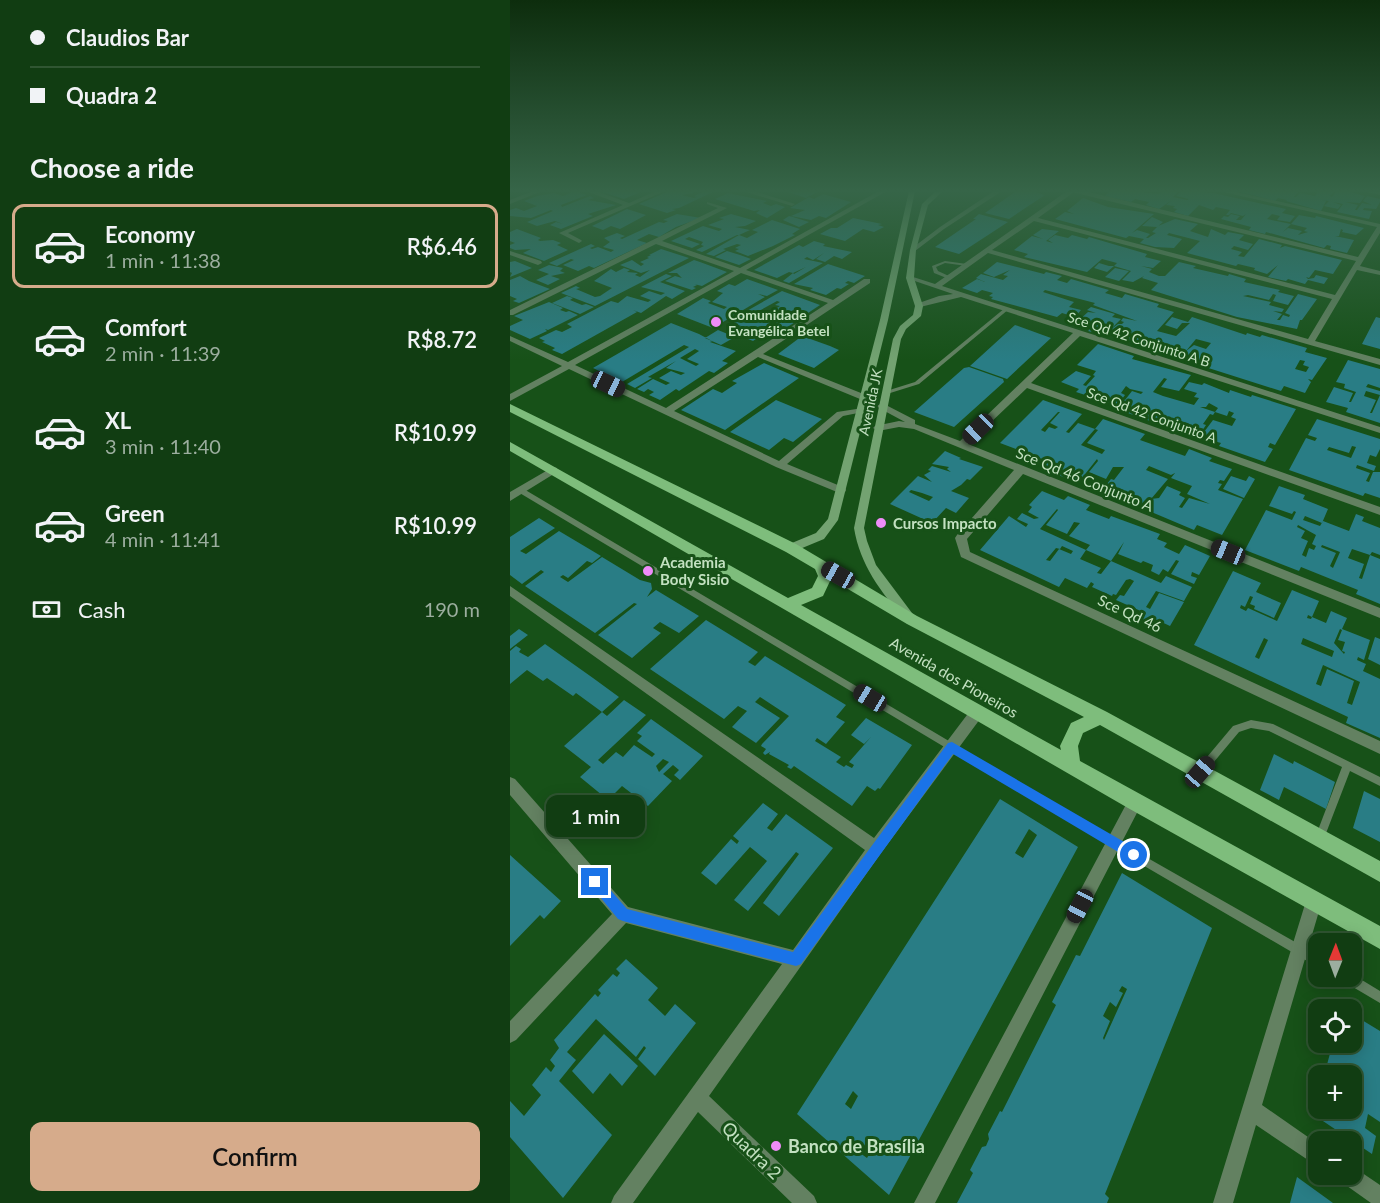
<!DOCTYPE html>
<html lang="en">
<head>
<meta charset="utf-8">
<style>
  :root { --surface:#113d12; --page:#1a441b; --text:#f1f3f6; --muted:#9cae9f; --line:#305632; --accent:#d6ab8b }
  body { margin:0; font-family:Lato,sans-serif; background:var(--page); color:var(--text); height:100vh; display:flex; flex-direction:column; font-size:22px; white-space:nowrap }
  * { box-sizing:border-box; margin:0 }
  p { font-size:20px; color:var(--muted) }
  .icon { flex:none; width:33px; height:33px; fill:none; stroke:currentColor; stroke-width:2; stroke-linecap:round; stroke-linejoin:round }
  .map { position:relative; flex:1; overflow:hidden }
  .side { display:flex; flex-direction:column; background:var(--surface); width:510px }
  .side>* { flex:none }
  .hud { display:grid; align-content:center; height:132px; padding:0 30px; background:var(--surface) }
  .needle { width:39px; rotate:1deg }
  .controls { position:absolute; left:798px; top:933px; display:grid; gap:12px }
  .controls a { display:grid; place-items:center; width:54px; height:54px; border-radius:12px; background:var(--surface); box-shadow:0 3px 15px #0003,0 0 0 2px var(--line); font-size:30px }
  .end { position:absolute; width:27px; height:27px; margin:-14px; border:8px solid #1a73e8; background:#fff; box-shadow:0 0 0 3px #fff }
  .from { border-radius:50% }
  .bubble { position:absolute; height:42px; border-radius:12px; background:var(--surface); box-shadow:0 3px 15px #0003,0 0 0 2px var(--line); font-size:20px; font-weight:600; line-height:42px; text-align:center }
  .car { position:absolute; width:18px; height:36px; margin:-18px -9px; border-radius:8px; box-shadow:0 0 4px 2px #0007; background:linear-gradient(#222 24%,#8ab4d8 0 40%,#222 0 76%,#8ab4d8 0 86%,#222 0) }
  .hud b { display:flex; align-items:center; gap:21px; height:57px; font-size:22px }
  .hud b+b { border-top:2px solid var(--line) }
  .hud i { width:15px; height:15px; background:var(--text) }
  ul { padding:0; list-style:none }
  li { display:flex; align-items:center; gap:18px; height:84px; margin:0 12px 9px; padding:0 18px; border:3px solid transparent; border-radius:12px }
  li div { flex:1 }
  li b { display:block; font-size:22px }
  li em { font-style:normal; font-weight:600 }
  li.on { border-color:var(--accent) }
  li>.icon { width:54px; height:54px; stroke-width:1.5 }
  h2 { padding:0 30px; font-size:27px; line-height:72px }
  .pay { display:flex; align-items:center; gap:15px; height:66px; padding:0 30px; font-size:22px }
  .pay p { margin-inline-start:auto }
  .button { display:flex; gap:12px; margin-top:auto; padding:12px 30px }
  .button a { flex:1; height:69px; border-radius:12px; background:var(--accent); color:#111; font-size:24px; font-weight:600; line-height:69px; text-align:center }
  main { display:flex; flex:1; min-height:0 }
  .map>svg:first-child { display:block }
</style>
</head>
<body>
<main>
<section class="side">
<div class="hud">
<b><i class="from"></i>Claudios Bar</b>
<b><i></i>Quadra 2</b>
</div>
<h2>Choose a ride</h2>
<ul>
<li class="on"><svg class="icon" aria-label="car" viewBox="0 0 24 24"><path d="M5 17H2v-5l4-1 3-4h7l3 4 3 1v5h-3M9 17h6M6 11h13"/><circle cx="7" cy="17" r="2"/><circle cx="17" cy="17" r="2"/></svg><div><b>Economy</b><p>1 min · 11:38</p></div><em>R$6.46</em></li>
<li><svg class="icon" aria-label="car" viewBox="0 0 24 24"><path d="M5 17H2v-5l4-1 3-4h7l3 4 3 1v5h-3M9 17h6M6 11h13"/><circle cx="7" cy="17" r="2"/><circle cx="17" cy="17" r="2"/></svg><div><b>Comfort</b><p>2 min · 11:39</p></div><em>R$8.72</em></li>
<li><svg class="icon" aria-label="car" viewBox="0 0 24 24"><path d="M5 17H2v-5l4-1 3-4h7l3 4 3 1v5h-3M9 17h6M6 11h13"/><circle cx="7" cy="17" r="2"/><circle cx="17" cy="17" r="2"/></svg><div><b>XL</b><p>3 min · 11:40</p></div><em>R$10.99</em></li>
<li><svg class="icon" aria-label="car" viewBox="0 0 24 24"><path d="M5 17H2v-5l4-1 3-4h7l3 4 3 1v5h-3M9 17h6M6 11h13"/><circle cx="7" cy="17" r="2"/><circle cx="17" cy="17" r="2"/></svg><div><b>Green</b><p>4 min · 11:41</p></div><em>R$10.99</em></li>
</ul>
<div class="pay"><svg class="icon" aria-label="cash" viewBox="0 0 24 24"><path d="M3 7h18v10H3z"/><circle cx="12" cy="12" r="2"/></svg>Cash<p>190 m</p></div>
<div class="button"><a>Confirm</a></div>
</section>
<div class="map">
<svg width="870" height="1203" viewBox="0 0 870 1203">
  <rect width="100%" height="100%" fill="#175118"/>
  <path fill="#297d85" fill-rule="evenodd" d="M65,191L77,195L51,205L52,207L80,196L84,198L78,200L106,205L78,214L83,216L51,229L40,225L46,222L53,224L45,221L27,226L17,222L43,211L41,210L21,218L0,216V210L6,208L14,211L27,206L14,201L27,196L44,193L53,196Z
    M133,191L114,199L92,192V191Z
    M159,191H180L184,193L172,195L184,198L187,197L184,196L195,191H205L169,208L162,209L166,210L157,213L129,204Z
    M275,191H309L296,198Z
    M522,191L535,195L499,219L475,213L505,192Z
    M600,191H618L616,194L619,191L649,194L652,191H669L663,197L677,200L684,196L679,199L666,196L672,191L703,193L776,209L772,213L785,216L780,222L767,220L770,216L762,214L757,219L781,224L789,215L805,218L806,216L854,228L846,235L832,232L833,230L831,229L829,236H825L844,240L837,253L820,249L821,246L817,245L814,248L756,232L755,234L739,230L741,227L711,219L714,216L718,217L721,214L730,216L726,220H731L736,214L733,216L721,213L719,215H716L720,210L706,207L703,210L689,205L678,216L664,212L667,209L663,208L665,206L656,205L662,200L649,209L636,205L639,202L625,199L621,202L595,196ZM781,224L797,228L794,231L798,232L788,235L792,231L778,228L773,232Z
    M727,191H784L788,192L784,197H786L790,193L805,196L808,191H824L820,196L822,197L826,191H837L855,196L850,203L835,202L848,205L845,210H847L852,203L862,205L853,201L857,196L870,199V202L866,209L854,208L853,210L862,211L859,219L827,212L833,204L823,202L831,205L828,209L814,206L819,201L811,200L816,201L811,211L776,201L777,200L768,198L765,201Z
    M218,193L257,201L253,203L261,206L266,204L275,207L257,218L246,213L250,210L244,211L205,199Z
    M313,194L341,202L316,218L309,216L301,220L281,216L295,210L280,208L299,197L304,199Z
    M573,198L598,207L644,214L622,233L627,230L640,234L636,238H638L646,233L642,232L648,226L665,219L688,224L680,231L698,237L701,229L715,235L718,232L734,235L729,240L743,244L738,250L724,246L721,249L732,252L728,256L734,257L749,239L772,245L770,248L775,246L832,260L823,274L805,270L799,278L796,277L798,279L804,278L806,275L818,278L814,284L798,280L795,284L778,279L776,281L758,277L768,265L757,274L744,270L745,268L728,264L726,266L677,253L690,241L659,233L657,235L672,239L664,248L645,247L630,243L634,239L619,236L616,238L545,219L555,212L564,214L557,211Z
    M117,209L136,215L110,229L101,226L93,230L82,226Z
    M167,214L191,218L166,227L149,237L139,234L127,240L137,243L84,268L79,266L68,271L53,265L64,260L61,259L47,266L39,263L81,244L85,246L80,248L82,249L88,247L101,252L104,250L93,247L100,242L94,238L107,233L115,236L110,238L112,239L149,222L154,223L158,221L153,220Z
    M221,214L246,221L235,226L225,227L240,230L229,235L237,238L248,232L242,230L262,220L290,229L282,234L285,235L263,246L238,256L225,251L229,249L225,248L231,245L227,244L213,249L216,250L204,256L196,254L229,235H227L192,252L186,250L194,246L191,245L193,242L179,237L175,239L190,244L182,248L161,241L193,226L209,231L212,229L198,225L214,219L209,218Z
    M469,214L498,222L449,254L425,247L466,219H463Z
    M279,216L283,217L299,222L289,227L273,220Z
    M642,217L653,222L647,227L632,226Z
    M343,218L372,224L368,225L374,227L364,232L353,229L335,241L310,234L321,228H327Z
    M7,229L31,238L28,240L30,241L43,240L51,243L47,245L58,250L34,261L13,253L21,249L5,250L0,248V245L5,243L0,241V232Z
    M532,229L549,231L536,241L543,243L538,240L545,235L558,238L562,235L577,239L579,237L637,254L635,257L651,261L643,268L631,266L642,269L639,272L649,276H655L669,262L686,266L683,268L718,276L719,274L736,279L734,282L770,290L768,292L784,296L778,305L763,301L766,295L763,294L759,300L738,295L733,296L761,302L759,305L774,309L772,312L763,311L772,314L767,320H770L773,315L779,317L780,315L775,313L788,294L807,299L792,320H790L787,329L727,317L641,290L648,283L632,278L634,276L623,282L612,280L621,271L604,266L607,263L592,259L577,272L514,257L518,254L504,250L522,236L533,239L523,235Z
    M304,241L315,244L313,246L342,252L332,259L324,256L315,262L306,259L314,253L303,260L297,257L294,259L313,263L279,283L273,281L283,273L284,274L296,267L283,273L279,272L267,278L244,270L289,245L293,247Z
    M151,249L179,258L85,306L51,293L66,286L70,288L66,289L85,297L90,296L102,288L84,281L101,269L106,272L114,268L120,270L117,272L128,273L125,275L130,277L140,270L131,273L110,265L122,260L131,266L134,264L130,262L139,258L137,257L141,255H139Z
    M217,251L230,255L241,259L229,265L205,257Z
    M184,260L190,262L217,272L192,286L184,284L187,285L183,287L186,288L182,290L155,281L165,276L172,278L167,273H158Z
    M5,261L22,268L0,277L2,273L0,272V262Z
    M487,262L534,274L536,272L552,276L547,280L557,283L561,279L599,290L595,293L612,298L615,294L649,304L647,307L664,312L647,331L666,336L680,323H672L667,329L655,325L662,317L678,322L682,317L736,335L737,333L750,337L752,335L797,348L795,352L817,358L802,380L798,379L801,382L795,393L774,386L771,391L689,365L691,363L672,357L670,359L651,354L653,351L599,334L596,336L578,331L583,326L568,321L578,312L586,313L577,310L581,307L605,314L602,317L611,319L600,330L608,324H612L614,322L611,321L613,318L627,321L583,305L585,303L535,290L533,292L564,302L559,307L571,310L565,317L552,313L547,317L481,299L483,297L479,296L483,293L472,290L467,293L452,288L467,279L475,282L466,278L471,274L493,280L498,276L493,275L500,270L484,277L473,273ZM686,339L701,343L696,349L684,345L676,351ZM790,360L795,361L793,365L799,367L796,372L785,369Z
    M589,263L599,266H604L597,272L584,268Z
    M318,264L355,276L344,283L338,281L335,283L339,284L331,289L327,288L316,295L300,290L303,288L284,284Z
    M39,265L53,268L50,271L55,273L41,276L50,279L38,285L26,280L39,274L28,270Z
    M605,268L619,271L609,281L595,277Z
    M156,274L162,276L150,282L175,291L162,299L156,296L131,313L123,310L127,312L52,354L42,350L45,348L32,342L35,341L29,338L46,330L52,332L62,327L57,324L101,301L108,303L117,296L138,302L141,300L130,296L139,291L151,295L155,293L131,287Z
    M10,276L19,281L40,289L9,303L3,301L7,299L0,296V280Z
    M237,279L268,290L257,296L248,294L255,297L203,328L167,314L193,298L201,301L198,303L214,309L217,307L202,302L213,293L207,291L219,284L225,286Z
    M272,291L310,305L298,313L292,310L283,316L264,310L270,306L265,305L270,302L267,301L238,317L247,319L259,311L287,321L261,337L253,334L243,341L221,332L231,326L219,321Z
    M57,296L63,298L60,300L72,305L76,304L84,307L70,314L42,303Z
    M39,302L53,308L50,310L56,312L59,311L68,315L38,330L35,329L37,331L20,339L0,330V326L13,320L4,316Z
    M866,317L870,318V349L852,344Z
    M161,323L189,334L202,341L200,342L226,351L212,361L218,363L204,373L199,371L169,391L166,389L150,400L139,395L144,392L138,389L134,392L127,389L143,379L156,385L160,383L149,378L161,371L171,375L175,373L156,368L166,361L138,377L142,378L125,388L117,384L179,347L174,345L112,382L83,368ZM185,349L189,351L177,359L189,364L186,366L170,358Z
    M505,325L541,338L497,379L460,366Z
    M208,330L225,337L211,345L195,338Z
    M292,336L320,346L329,350L304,368L268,354Z
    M588,344L624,356L622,359L681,375L669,391L651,387L657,379L654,378L643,392L653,396L684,405L689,398L684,397L687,393L674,389L679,382L692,385L694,383L719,393L720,390L741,397L742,395L786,409L765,445L760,443L758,447L763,449L755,462L709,446L711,443L665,430L604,408L606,405L566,392L569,389L551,382L566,371L581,376L573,385L576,386L585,376L583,375L586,371L567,365ZM616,386L620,389L633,392L631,394L622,391L615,400L612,399L615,395L611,393ZM699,403L708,408L705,412L717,416L719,411L724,413L721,417L726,419L722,426L703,420L694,432L692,431L696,425L693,424L700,414L703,415L705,412L690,407H696Z
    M838,360L870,369V388L858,384L856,387L870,391V395L856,391L854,396L866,400L860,413H862L870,395V423L836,412L838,408L816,402L824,387L843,393L839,402H841L846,392L834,388L835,384L826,382Z
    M254,363L289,378L215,430L171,410L203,389L212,393L227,383L222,381Z
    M459,367L493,379L494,382L444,427L404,412L454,368Z
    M266,400L312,419L283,442L274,438L259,450L220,432Z
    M533,400L572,414L556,432L559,433L568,423L585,429L593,419L635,434L630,440L675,456L679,449L702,458L699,461L722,469L714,481L710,480L708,483L712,484L708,490L733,499L712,535L687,525L684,530L613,500L618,494L596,485L601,479L604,480L614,467H603L596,479L579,472L588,461L587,459L568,483L546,474L549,471L528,462L532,459L490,443ZM548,412H550L540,423L548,427L545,429L539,427L535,432L531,430ZM585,429L588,430L577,443L595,450L592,454L571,445ZM639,466L661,475L665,473L661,478L682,486L677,494L700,504L679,498L672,508L669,507L675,498L669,495L671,492L657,486L649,498L641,499L658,479L636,470Z
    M807,419L870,439V449L866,457L860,455L857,463L866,466L864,471L847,465L846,468L860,473L856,481L859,482L863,472H870V498L855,493L853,496L779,470L796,438L805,441L807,438L798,435ZM842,446L846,447L841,458L817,450L819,447L839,453Z
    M435,451L451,458L449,459L473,467L460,480L457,479L451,485L441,491L459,498L446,513L436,508L422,523L380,504L408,476L422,482L414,475L421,471L418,470L422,466L441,472L437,469L439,467L422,464ZM401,490L412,493L423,497L419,501L399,492Z
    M721,476L736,481L739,476L745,479L734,498L713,489Z
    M769,486L795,495L793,499L818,509L812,523L795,516L793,520L810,526L813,521L839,531L846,514L854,517L852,521L870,528V555L862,552L860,555L870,559V604L846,594L848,590L791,567L789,571L735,550L756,510L782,520L786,512L784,511L782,514L759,506ZM788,525L806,535L802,544L806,546L804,550L799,548L796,557L792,555L798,541L791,538L795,531L787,527ZM812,545L830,552L823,568L820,566L826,553L811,547ZM842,549L860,555L852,579L849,578L854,564L838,558Z
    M532,491L554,500L558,496L580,505L576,510L599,519L601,516L650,534L647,539L657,543L654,547L669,554L675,545L700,556L689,575L682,572L681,576L687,578L684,584L661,574L669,561L666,560L658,572L653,569L649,575L641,571L643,565L633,561L631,563L608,554L614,542L601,561L576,550L580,545L559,536L570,523L564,522L557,534L536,525L548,510L547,509L530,529L576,550L570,559L591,568L587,573L591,574L601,561L651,583L656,576L682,587L674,601L646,591L636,607L640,609L649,593L674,602L660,626L645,619L642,625L629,619L633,612L606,600L610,595L614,596L624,581L620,579L616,580L606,595L603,594L602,596L582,587L584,584L581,582L577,588L555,578L549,587L470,550L499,516L516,527L518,524L507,519L512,513L524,519L529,518L518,512L522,507L519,505ZM552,546L563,551L561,554L549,549L540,561L536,560L546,548L550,549Z
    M29,518L45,528L10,551L16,554L49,531L91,556L82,563L77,561L58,578L53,575L50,577L58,582L92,557L130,580L141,583L142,589L137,597L146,590L189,616L169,633L150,622L143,628L151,633L122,658L88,635L127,604L124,603L85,633L15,586L34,572L31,570L12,584L0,575V537Z
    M723,571L751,583L746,592L771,603L764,618L744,609L745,606L740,604L743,597L740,596L735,607L731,605L730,608L736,611L738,608L767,621L782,590L809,601L802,617L798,615L797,618L801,619L802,617L816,623L821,611L837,618L832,629L860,640L854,660L848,657L847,660L856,664L853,671L870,679V738L836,723L838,717L684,645ZM830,629L832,630L828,640L835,642L832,651L835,652L834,654L824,643ZM754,638L758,640L749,659L745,657ZM793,638L824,651L822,657L791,644ZM813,665L850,682L842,705L837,703L844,681L817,669L811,686L806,684Z
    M196,620L248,652L238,662L245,666L255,656L336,705L326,717L335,722L316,744L307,738L305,741L331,757L326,762L334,767L336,765L342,768L344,765L339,762L361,737L354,744L341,735L356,718L402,745L370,789L368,788L365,791L357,786L342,806L284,766L281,769L277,767L279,765L259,754L260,752L255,755L253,753L256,749L251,746L252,744L279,716L250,697L245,702L270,718L246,743L222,727L237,711L228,706L214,719L140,669Z
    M9,629L18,635L0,649V636Z
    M865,637L870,639V665L858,659Z
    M35,644L83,678L109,697L92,712L66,693L63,696L37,678L33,681L17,670L0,684V651L6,646L11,649L9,652L18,657Z
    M114,700L136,715L88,760L93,764L106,752L113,757L124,745L142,757L145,754L127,741L132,736L127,733L141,719L193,756L170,780L164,775L169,770L163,765L153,774L162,781L138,806L112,786L98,800L70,777L81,767L54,746L92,712L97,716ZM153,759L159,762L149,772L146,766Z
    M764,754L783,764L784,761L825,782L816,809L774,787L769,800L750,790Z
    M854,791L870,799V842L843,828Z
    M490,799L568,847L379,1195L287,1114ZM519,829L527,835L513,858L505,853ZM343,1091L348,1096L341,1109L335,1104ZM355,1144L362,1149L357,1158L350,1153Z
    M253,803L268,814L257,828L262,831L276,814L323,848L269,916L253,903L289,854L286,852L238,911L224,900L257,861L245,851L240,847L206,885L191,873L221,839L227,844L229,841L223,836Z
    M0,855L51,901L34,919L30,915L0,946Z
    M612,873L702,928L595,1194L599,1198L597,1203H447L463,1173L460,1170L472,1147L476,1146L479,1139L478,1134L490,1111L492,1112L546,1005L542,1002L566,955L570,956ZM612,986L617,989L594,1040L593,1038L600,1021L593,1016L600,1002L606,1007L613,993L609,991Z
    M116,959L148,988L138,1000L155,1016L165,1004L186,1023L145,1076L128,1059L136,1048L134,1046L126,1057L86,1019L57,1052L66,1060L49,1081L102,1135L53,1198L0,1137V1101L14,1116L31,1095L22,1085L36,1067L41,1072L45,1066L40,1060L49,1048L44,1040L85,994L88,997L91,993L88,990L103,974L107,977L110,973L106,969Z
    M842,1014L870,1031V1122L858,1114L855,1128L866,1136L862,1154L804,1115L808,1099V1108H842V1076H814L823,1042H842Z
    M94,1034L128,1066L112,1086L100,1073L83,1094L62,1071Z
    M787,1177L823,1203H780Z"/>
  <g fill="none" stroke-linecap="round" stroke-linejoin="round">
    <path fill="#638161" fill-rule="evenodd" d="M435,261L457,264L459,265L457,266L435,263L426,267L428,271L441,277V279H439L424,273L422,266Z
      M495,308L499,309L409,384L377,394H373V392L405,382Z
      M8,488H12L606,840L808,955V966L804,965L600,846L8,492L7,490Z
      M741,720L763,724L870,777V786L840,771L813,841L810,843L807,841L805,838L832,767L759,731L741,728L729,732L693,775L690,776L687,775L685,772L687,769L723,726Z
      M842,974L870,991V1003L831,980L830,976H842Z"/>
    <path fill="#638161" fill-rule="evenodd" d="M23,191H32L0,204V200Z
      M76,191H86L119,203L146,191H155L58,233L71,240L72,241L69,243L49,233L113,205Z
      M233,191H244L285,204L282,206Z
      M369,191H377L236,270L323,300L354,279H360V283L253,354L356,395V399H350L248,357L164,411L269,461L327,412L353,408V412L333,416L277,464L335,488L336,490L335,492H327L266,467L59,369L0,401V394L52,366L0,341V336L58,362L224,271L146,244L3,315H0V310L208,208L197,204V202L217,208L152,241L230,268ZM231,273L318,303L156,408L65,365Z
      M484,191H492L434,229L405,251H401V249L430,227Z
      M557,191H575L848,257L867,227L709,191H722L870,224V233L850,266L870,271V275L847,270L805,341L870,359V365L478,253L432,286L870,427V433L570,336L521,383L870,507V515L517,388L458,444L870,608V618L513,474L457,539L460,552L870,741V754L451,557L445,538L447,535L504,470L404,429L389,427L368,431L363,428L365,426L389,421L395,422L369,408L367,406L372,403L405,420V424L450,441L563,333L451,297L406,308V304L429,296L443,294L396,278L400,276L425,284ZM564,192L566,193L846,261L825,295L528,218ZM524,221L822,299L798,339L482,250Z
      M856,191H870V195L857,192Z
      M0,251L31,261L32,263L28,265L0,255Z
      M43,467L47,468V472L0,501V492Z
      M0,586L364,838L463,707L468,705L473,707L475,711L473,715L371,853L199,1096L304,1196L307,1203H282L188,1112L123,1203H101L104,1196L272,964L116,923L6,1040L0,1043V1021L102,914L0,795V777L5,779L118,907L283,950L355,850L0,596Z
      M625,795L630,797L632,802L630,807L425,1203H404L620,797Z
      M804,893L810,895L812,901L752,1105L808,1144V1165L801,1162L746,1125L723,1203H703L796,901L798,895Z
      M842,1166L870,1185V1203H861L830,1181L827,1174H842Z"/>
    <path fill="#73a371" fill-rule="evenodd" d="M399,191H405L378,320L328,520L314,539L285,551H277L275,548L277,545L306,533L318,519L370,320Z
      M426,191H433L418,205L406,250L404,278L413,306L411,316L396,329L391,339L354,528L357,541L366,565L405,617L403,620H395C371,592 350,565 344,528L383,339L390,326L403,315L405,306L396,278L400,250L412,204Z"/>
    <path fill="#7ebd7c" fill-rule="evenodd" d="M0,404L286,544L407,616L597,712L870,861V882L590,725L573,733L568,746L570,761L870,926V949L618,808L0,451V442L278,598L302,588L308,576L305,569L276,552L0,412ZM321,579L397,624L574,717L561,723L550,746L551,750L291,605L313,596Z"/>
  </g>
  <linearGradient id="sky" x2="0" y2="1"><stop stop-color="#0d2d0d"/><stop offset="0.53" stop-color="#366548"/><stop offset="1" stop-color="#366548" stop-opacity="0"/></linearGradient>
  <rect width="870" height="360" fill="url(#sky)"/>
  <path fill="#1a73e8" d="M442,742L628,850L630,855L628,859L624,861L620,859L443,754L291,964L286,966L113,921L108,919L78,882L80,877L85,875L89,877L117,909L283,952L438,743Z"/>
  <g fill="#ee8cf8" stroke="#175118" stroke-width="2">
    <circle cx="206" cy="322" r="6"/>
    <circle cx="371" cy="523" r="6"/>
    <circle cx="138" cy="571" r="6"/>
    <circle cx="266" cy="1146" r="6"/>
  </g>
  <g text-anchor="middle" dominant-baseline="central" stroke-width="6" stroke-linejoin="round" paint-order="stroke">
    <g font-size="14" font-weight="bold" fill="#c3e1c1" stroke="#175118" text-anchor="start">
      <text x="218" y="314">Comunidade<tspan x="218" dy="16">Evangélica Betel</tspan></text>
    </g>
    <g font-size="14" fill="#c3e1c1" stroke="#175118">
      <text transform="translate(629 339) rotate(18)">Sce Qd 42 Conjunto A B</text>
      <text transform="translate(360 402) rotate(-78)">Avenida JK</text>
      <text transform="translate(642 415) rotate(20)">Sce Qd 42 Conjunto A</text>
    </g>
    <g font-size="15" fill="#c3e1c1" stroke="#175118">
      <text transform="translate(575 479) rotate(22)">Sce Qd 46 Conjunto A</text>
      <text transform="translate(620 613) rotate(25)">Sce Qd 46</text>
      <text transform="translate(444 677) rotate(30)">Avenida dos Pioneiros</text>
    </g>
    <g font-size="15" font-weight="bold" fill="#c3e1c1" stroke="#175118" text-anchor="start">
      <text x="383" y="523">Cursos Impacto</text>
      <text x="150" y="562">Academia<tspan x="150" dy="17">Body Sisio</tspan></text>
    </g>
    <g font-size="18" font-weight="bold" fill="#c3e1c1" stroke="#175118" text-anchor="start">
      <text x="278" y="1146">Banco de Brasília</text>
    </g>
    <g font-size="18" fill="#c3e1c1" stroke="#175118">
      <text transform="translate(242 1150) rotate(44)">Quadra 2</text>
    </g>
  </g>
</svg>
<div class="controls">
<a><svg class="needle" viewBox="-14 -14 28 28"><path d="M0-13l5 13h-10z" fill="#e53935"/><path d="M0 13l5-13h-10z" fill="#9cae9f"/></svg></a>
<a><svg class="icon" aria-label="locate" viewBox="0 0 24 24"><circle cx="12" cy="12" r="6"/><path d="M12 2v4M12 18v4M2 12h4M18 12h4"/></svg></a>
<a>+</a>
<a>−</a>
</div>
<i class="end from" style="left:624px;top:855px"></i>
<i class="end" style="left:85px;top:882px"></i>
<div class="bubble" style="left:36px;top:795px;width:99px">1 min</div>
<i class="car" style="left:98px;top:384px;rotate:115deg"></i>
<i class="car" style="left:468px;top:429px;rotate:226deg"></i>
<i class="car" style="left:718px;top:552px;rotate:292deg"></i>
<i class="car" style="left:328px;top:575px;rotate:299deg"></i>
<i class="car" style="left:360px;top:698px;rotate:301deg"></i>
<i class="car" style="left:690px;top:772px;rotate:41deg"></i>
<i class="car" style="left:570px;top:906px;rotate:208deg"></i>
</div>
</main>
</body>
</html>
